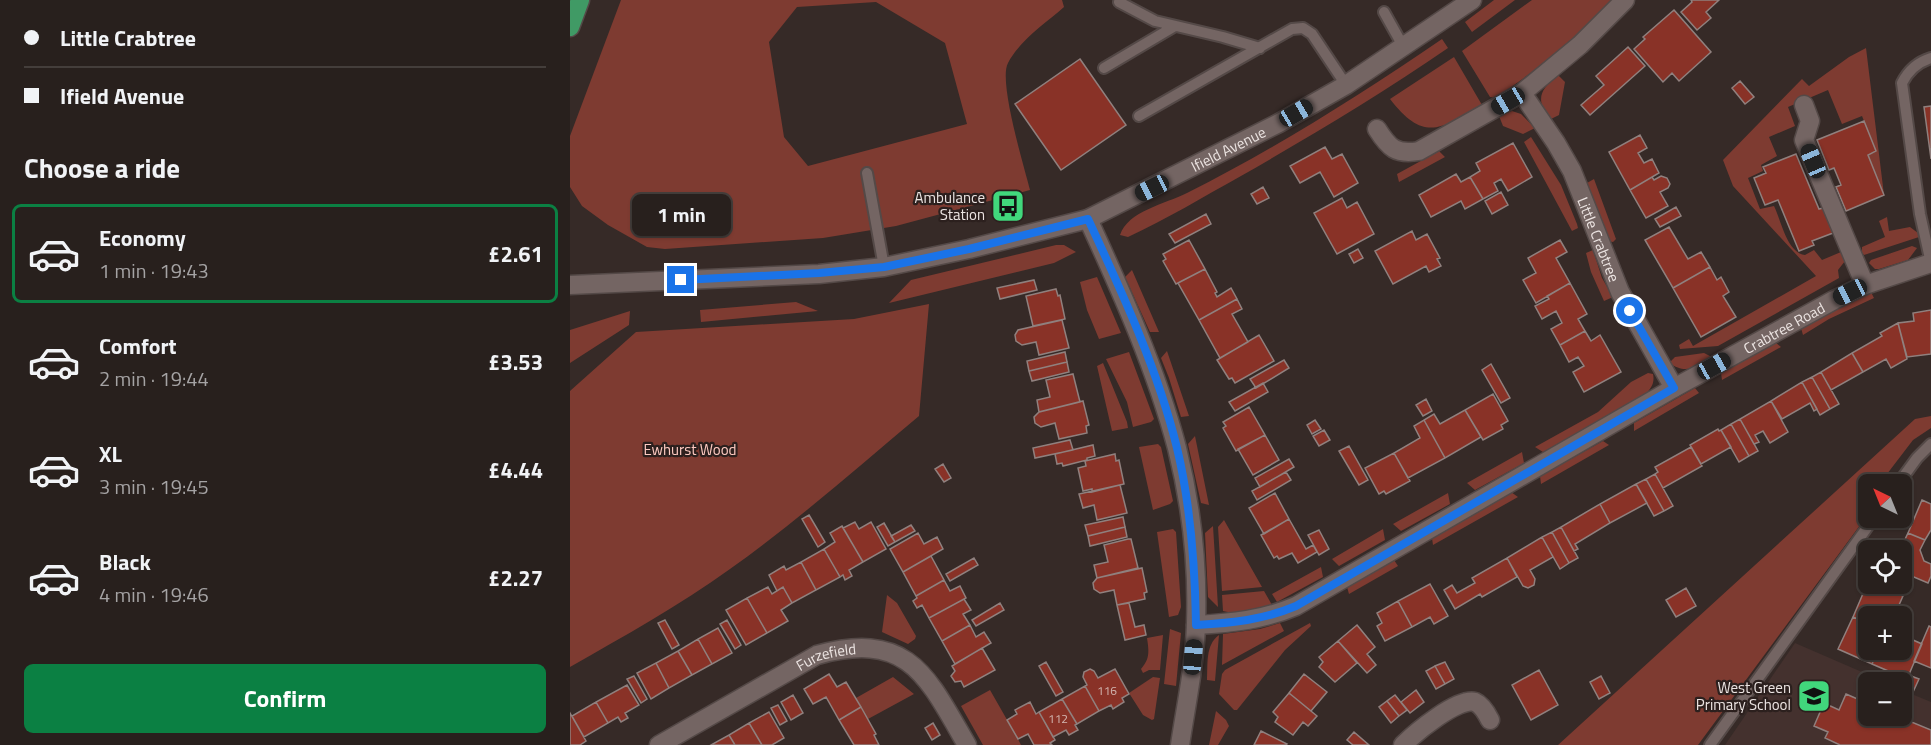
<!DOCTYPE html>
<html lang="en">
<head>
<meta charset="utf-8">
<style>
  :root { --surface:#28201d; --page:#302826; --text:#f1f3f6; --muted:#a5a3a4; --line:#443e3b; --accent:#0b8043 }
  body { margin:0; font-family:"Titillium Web",sans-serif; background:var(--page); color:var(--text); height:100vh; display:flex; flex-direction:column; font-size:22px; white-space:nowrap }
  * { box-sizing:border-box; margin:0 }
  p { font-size:20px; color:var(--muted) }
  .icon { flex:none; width:33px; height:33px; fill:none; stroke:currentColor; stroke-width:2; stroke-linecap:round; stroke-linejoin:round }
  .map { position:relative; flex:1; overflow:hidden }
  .panel { display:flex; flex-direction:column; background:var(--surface); width:570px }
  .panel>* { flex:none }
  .guide { display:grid; align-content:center; height:132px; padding:0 24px; background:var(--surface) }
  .needle { width:39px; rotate:317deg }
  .tools { position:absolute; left:1288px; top:474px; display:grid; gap:12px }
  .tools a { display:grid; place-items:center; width:54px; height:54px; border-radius:9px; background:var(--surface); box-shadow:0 2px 4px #0004,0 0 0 2px var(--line); font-size:30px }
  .end { position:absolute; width:27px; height:27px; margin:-14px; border:8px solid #1a73e8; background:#fff; box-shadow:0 0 0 3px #fff }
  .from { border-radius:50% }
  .bubble { position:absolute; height:42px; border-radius:9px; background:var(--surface); box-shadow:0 2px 4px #0004,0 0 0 2px var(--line); font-size:20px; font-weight:700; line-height:42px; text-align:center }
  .car { position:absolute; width:18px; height:36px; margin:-18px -9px; border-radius:8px; box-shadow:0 0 4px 2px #0007; background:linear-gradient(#222 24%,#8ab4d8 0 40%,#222 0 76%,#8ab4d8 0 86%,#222 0) }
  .guide b { display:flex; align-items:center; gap:21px; height:57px; font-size:22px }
  .guide b+b { border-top:2px solid var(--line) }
  .guide i { width:15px; height:15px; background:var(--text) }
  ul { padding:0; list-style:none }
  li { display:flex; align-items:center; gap:18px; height:99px; margin:0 12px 9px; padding:0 12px; border:3px solid transparent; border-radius:9px }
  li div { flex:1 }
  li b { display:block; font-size:22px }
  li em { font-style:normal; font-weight:700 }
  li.selected { border-color:var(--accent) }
  li>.icon { width:54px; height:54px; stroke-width:1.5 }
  h2 { padding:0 24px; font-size:27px; line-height:72px }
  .cta { display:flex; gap:12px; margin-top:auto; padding:12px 24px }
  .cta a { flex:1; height:69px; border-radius:9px; background:var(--accent); color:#fff; font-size:24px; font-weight:700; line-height:69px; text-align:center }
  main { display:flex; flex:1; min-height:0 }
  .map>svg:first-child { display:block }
</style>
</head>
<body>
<main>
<section class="panel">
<div class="guide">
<b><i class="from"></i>Little Crabtree</b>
<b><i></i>Ifield Avenue</b>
</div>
<h2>Choose a ride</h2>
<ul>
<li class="selected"><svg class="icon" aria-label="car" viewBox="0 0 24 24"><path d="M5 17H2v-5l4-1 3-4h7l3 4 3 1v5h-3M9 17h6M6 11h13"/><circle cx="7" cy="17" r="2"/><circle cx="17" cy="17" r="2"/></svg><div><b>Economy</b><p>1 min · 19:43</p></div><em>£2.61</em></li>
<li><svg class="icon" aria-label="car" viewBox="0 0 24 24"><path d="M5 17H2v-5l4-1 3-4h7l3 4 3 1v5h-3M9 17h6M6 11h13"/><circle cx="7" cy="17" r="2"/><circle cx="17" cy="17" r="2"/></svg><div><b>Comfort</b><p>2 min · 19:44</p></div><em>£3.53</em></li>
<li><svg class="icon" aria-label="car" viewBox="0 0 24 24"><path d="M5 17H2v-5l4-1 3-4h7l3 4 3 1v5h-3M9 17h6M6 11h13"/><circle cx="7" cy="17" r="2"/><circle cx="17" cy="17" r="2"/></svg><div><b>XL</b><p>3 min · 19:45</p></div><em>£4.44</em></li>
<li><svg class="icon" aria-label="car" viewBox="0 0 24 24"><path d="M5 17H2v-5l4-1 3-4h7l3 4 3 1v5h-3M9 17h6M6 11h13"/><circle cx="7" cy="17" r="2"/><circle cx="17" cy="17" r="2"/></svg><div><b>Black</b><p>4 min · 19:46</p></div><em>£2.27</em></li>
</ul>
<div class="cta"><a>Confirm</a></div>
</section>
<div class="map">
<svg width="1361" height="745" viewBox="0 0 1361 745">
  <rect width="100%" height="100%" fill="#362a27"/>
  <path fill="#44312e" d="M1225,643L1315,682H1299V716H1332V690L1361,702V745H1155Z"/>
  <path fill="#7e3b31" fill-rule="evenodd" d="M51,0H492L494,7C476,23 450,40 438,63C428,81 454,166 460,190L326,226L253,238L95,249L77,247L38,225L12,206L0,187V136ZM306,2L375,43L397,124L238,166L214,137L199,42L227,7Z
    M924,0H945L902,32L895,22Z
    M962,0H1044C1008,38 967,70 925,98L920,97L892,51Z
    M872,39L878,48C811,94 741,136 671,176C633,197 597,219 558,237L550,235C558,211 595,204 617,193C706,148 789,96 872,39Z
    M1296,48L1314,195L1298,155L1306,151L1292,116L1272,124L1258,90L1218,107L1225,126L1199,137L1207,156L1191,165L1193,171L1178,178L1190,209L1204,206C1211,220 1217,253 1235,255L1244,250L1252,260L1271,252L1274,255L1275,261L1268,270L1269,278L1148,346L1110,349L1109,345L1119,339L1123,346L1246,276L1163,186L1153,160L1232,79L1239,86L1279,57Z
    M884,57L912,105C871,129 854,143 820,99Z
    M988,75L995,82L989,115L979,120C966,98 969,91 988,75Z
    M942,111L951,114L965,128L953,134L933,126L929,116Z
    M961,137L991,185L1007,224L1008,228L1002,231L954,142Z
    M869,151L875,157L829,182L827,174Z
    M1024,179L1046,239L1043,242L1037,241L1017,183Z
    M1317,217L1319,231L1340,227L1348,233L1349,237L1294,255L1292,253V247L1315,237L1309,221Z
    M486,245H494L506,252L484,263L319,303L341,280Z
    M1342,246L1347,248L1338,260L1309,269H1305L1299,263L1301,260Z
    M1023,250L1032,278L1043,297L1034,301L1021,272L1016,253Z
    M562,270L589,332H580L555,277Z
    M527,277L551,333L529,339L517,310L510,282Z
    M1301,292L1304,298L1259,319L1233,335L1231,328Z
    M226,302L248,311L131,322L130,310Z
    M359,304L349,416C287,468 226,522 160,569C109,606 54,636 0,667V391L66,332L284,319Z
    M60,311L59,325L0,363V330Z
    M1205,342L1211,347L1152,380L1151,373Z
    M597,351L619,416L611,417L599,378L591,358Z
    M559,352L584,419L581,422L563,427L557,402L536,359Z
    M1134,353L1142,357C1125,367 1117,375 1099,363L1105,357Z
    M533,363L557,422L558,428L542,431L527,366Z
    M1078,373L1083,374C1085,383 1081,388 1076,394L973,452L965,447L1028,412L1061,382Z
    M1125,388L1129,393L1064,431V423Z
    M1361,416V428L1343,440L1317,474L1319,484H1299V513L1128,745H988L1345,419Z
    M625,436L639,505L631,503L618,444Z
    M1033,441L1039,445L971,484L970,476Z
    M588,444L591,447L603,501L600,504L583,510L569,447Z
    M952,452L954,463L905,490L897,483Z
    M941,492L948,497L863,545L862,538Z
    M878,493L880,504L831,531L823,524Z
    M654,520L692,587L652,591L648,527Z
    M643,526L648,607L638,597L635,533Z
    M603,529L606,532L611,607L608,615L599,617L587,532Z
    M813,529L815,540L769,566L762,559Z
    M824,560L828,566L779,594L777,587Z
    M751,567L753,577L707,602L702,594Z
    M694,591L702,605C687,611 669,615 653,611L652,595Z
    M317,595L327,603L346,636L345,639L338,644L312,632Z
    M710,623L714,631L652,665L653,634L690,629Z
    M740,623L741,626L715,650L667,710H664L649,694L652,674L655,670Z
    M600,629L611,633L606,686L594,684Z
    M593,635L590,670H579L573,673L571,669C580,659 579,651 577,638Z
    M649,635L645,681L637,680C638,665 635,645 649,635Z
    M323,677L344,694L298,719L286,698Z
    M583,677L590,678L584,719L582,720L573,715L559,693Z
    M420,690L448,739L451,745H413L391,706Z
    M646,711L656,720L659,726L648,745H639Z"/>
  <path fill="#893227" stroke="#90807e" stroke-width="1.5" d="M1121,0H1149L1136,12L1141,18L1127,30L1111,12L1122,2Z
    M1104,10L1141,52L1109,81L1102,73L1093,82L1064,49L1075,39L1073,37Z
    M1058,47L1075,66L1020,115L1011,105L1034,85L1026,76Z
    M510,59L556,125L491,170L445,104Z
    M1170,81L1184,97L1175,104L1162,88Z
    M1361,106V159L1354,107Z
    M1294,121L1306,151L1298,155L1314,195L1276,211L1266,187L1271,185L1264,168L1259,170L1247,140Z
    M1070,135L1077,148L1068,153L1074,163L1082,159L1089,173L1060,190L1039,152Z
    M943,143L962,177L938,191L931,179L924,183L928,191L913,199L900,177L910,171L906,163Z
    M755,147L762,159L772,154L788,183L764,197L750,172L730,183L720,166Z
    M1226,154L1249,209L1253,208L1263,233L1242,241L1244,245L1229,251L1208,200L1195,205L1184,178L1196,173L1193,167Z
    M886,174L891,182L900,177L913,199L895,209L891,201L861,217L849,195Z
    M1091,176L1097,178L1100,184L1098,188L1090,192L1098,206L1076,218L1060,190L1082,177L1084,180Z
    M693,187L699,198L687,204L681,194Z
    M931,192L938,205L922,214L915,201Z
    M772,198L777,208L787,202L804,234L767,254L744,213Z
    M1106,207L1111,216L1090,227L1085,219Z
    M636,214L641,224L605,243L599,234Z
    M1099,227L1118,259L1131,252L1140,267L1103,288L1075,240Z
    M842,231L846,240L857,234L870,258L867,259L871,266L859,272L856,266L823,284L805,251Z
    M619,240L635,269L606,284L593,261L596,259L593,254Z
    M990,240L997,252L986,258L1000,283L966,303L953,280L966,273L958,258Z
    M788,249L793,258L784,263L779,254Z
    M1140,267L1147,280L1151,277L1159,292L1153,296L1166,317L1131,337L1103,288Z
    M635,269L647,292L645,293L647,297L661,288L667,299L629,320L608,283Z
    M464,280L467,290L430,299L427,288Z
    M1000,283L1017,314L1008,319L1015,331L990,345L981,329L992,323L986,311L972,319L965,306L979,299L977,296Z
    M486,289L488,296L490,295L495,319L463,326L456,296Z
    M667,299L672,309L662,314L678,342L650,358L629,320Z
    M1361,310V354L1337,357L1328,323L1344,321L1343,313Z
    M492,320L499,348L469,355L466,342L452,345L446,341L445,335L448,330Z
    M1328,323L1337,359L1321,368L1316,359L1293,372L1282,353L1312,336L1310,333Z
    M1015,331L1021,341L1030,335L1051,372L1014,392L1003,372L1014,366L1008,357L999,362L990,345Z
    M689,335L704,361L665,383L662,378L659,379L647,360Z
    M495,352L497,362L459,371L457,361Z
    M1282,353L1293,372L1261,390L1251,372Z
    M714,360L719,368L686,388L680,379Z
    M497,362L499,372L462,381L459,371Z
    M921,364L940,398L931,403L912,370Z
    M1251,372L1269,404L1260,409L1242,377Z
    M503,374L510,402L469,412L467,400L480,397L476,380Z
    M1242,377L1260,409L1250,415L1232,382Z
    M1232,382L1247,409L1244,411L1240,403L1212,419L1201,401Z
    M693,383L698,392L665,411L659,402Z
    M923,394L938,421L931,425L933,429L913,440L895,410Z
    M856,399L862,411L853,416L846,405Z
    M513,401L519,425L516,426L517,433L489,439L485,423L471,427L465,423L464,417L469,412Z
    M1201,401L1218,432L1200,443L1193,431L1185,435L1189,442L1184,444L1170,419Z
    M679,407L695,435L666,451L653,428L656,426L653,422Z
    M895,410L911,437L875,458L854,420L864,414L870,424Z
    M1170,419L1188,451L1179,456L1161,424Z
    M745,420L751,429L742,434L737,425Z
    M854,420L875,458L838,478L824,453L850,438L844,426Z
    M1161,424L1179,456L1169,462L1151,430Z
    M1148,429L1149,431L1151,430L1161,447L1131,464L1120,445Z
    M754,430L760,440L749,446L743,436Z
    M695,435L709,460L683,475L668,449Z
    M500,440L503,450L465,458L463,448Z
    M523,445L525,456L517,458V460L493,466L492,463L487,464L485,454Z
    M779,446L798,480L789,485L769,451Z
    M1121,447L1132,466L1093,488L1085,474L1088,472L1085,467Z
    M824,453L840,481L816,494L814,491L809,494L795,468Z
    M545,454L546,461L549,460L554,484L522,492V489L513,491L508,468L516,466L515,461Z
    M719,459L724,467L690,487L685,478Z
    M373,464L381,478L374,482L365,469Z
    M716,472L721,480L687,500L682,491Z
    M1085,474L1103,506L1094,511L1076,479Z
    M1076,479L1094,511L1084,516L1066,484Z
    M1066,484L1077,503L1040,523L1030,504Z
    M550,485L557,513L527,520L524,505L513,508L509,494Z
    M705,493L719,519L694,534L679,508Z
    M1352,500L1361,504V530L1355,540L1338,533Z
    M1030,504L1040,523L1005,544L1008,549L1004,551L991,527Z
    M239,515L255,542L248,547L232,519Z
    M553,517L555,527L518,536L515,525Z
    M719,519L736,549L743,545L747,552L728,563L722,553L709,559L707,556L704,558L691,535Z
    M285,522L289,529L301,522L316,549L293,562L273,528Z
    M314,523L325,542L318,546L307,527Z
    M341,525L345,531L325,542L321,536Z
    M272,526L293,562L279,570L282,576L275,580L273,575L270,577L254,549L265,542L260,533Z
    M555,527L557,537L520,546L518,536Z
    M991,527L1008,558L999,563L982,532Z
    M749,530L759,549L749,555L738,535Z
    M982,532L999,563L990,569L972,537Z
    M348,533L354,544L367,537L373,549L333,572L320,549Z
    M1338,533L1355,540L1350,550L1354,561L1361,564V576L1358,583L1332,572V550H1330Z
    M972,537L983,557L960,570L965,579L964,585L958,588L953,586L937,558Z
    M558,539H561L568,568L527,578L524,565L538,562L534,545Z
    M254,549L270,577L246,590L231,562Z
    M361,556L374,580L346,596L333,572Z
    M404,558L408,565L380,581L376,574Z
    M937,558L947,577L912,597L910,594L885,609L874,590L882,585L887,593L905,583L902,578Z
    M231,562L246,590L222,603L213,587L207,591L199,575L214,566L216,570Z
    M572,568L577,592L574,593L575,599L547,605L544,590L530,593L524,589L523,583L527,578Z
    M374,580L380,591L390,586L396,598L359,618L352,605L347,608L343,601L347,598L346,596Z
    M1298,582L1333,596L1325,614L1314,609L1299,616V624L1283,617Z
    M860,584L878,616L864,624L860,617L842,627L828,601Z
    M198,587L202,594L213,587L222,603L211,610L218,621L197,633L177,598Z
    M1116,588L1126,606L1106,617L1096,600Z
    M177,598L197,633L176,645L156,610Z
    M394,599L401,610L393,614L400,625L372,641L359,618Z
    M828,601L842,627L815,641L807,626L812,623L807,613Z
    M430,603L434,610L406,626L402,620Z
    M559,603L565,627L574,625L576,635L555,640L547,605Z
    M1283,617L1299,624L1295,633L1299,650H1308L1302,664L1268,649Z
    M95,620L109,645L102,649L88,623Z
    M157,620L171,645L165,649L150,624Z
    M400,625L406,637L414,632L421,643L385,664L372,641Z
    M787,625L805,647L797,654L806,665L797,673L768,641Z
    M1359,626L1361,627V668L1344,661Z
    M148,628L162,653L142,664L128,639Z
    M1334,636L1352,644L1337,679L1302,664L1308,650L1319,652L1332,650Z
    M128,639L142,664L122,675L108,651Z
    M768,641L787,663L765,682L749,667L753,662L749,657Z
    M412,648L425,670L394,687L391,681L385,682L381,676L385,671L382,666Z
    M108,651L122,675L99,688L86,663Z
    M476,662L493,692L486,696L469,666Z
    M875,662L884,679L875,684L865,666Z
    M86,663L99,688L81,699L67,673Z
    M865,666L875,684L866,689L856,671Z
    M520,669L524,671L528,678L545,669L559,694L552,698L554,702L543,709L541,705L529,711L515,686L517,685L513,677L514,672Z
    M969,670L988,705L961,720L942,685Z
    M259,674L267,687L276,682L291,707L269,720L256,697L243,704L234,689Z
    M734,674L757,692L741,711L719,693Z
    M64,676L77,699L71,703L57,679Z
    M1031,676L1040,693L1029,699L1020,682Z
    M1341,676L1349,679L1343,692L1335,689Z
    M57,685L69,705L55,713L58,718L51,722L48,717L38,723L26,702Z
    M515,686L529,711L507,724L492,699Z
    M846,690L854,702L840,713L831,702Z
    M719,693L747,716L738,726L733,722L723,735L705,722L708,717L703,712Z
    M1276,694L1299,704V716H1327L1361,730V745H1270L1255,738L1258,732L1244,726L1254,703L1269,710Z
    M223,695L233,713L221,720L211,702Z
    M825,695L837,710L829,716L817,701Z
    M492,699L507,724L505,725L508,730L499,735L496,730L483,737L469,712Z
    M817,701L829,716L821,723L809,707Z
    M26,702L38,723L14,737L2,716Z
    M460,702L466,714L469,712L485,740L480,743L482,745H464L458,734L448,739L437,720L447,714L445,710Z
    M208,705L217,721L210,725L201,708Z
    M291,707L306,734L304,735L309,745H284L269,720Z
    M199,712L214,738L202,745H192L179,723Z
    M0,713L16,741L10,745H0Z
    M179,723L192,745H165L159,735Z
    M363,723L370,735L362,740L355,728Z
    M691,731L717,744L716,745H684Z
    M784,732L799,745H783L777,740Z
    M159,735L165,745H141Z"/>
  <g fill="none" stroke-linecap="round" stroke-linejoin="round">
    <g stroke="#544947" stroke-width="14">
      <path id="lane" d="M549,2L585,21L653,37L690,48
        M814,12L833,46
        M534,68L605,26
        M569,116L722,29L733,28L742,34L776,85
        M297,173L314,267
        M1361,263L1350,214L1332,83C1338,71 1348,62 1361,58
        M1328,484L1347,458L1361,444
        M1140,745L1304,518"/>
    </g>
    <g stroke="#544947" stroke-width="21">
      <g id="street">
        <path id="s1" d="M952,93L986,143L1002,171L1050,292L1104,388"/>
        <path d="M1234,105L1240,121L1234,140L1295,285"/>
        <path d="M807,129C819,148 826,155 849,151L952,93L1010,45L1055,0"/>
        <path d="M518,219C552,293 586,369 607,448C621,504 628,565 626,623C625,664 616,705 610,745"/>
        <path id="s2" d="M626,625C662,623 693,620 726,606L1104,388L1264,300L1295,285L1361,263"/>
        <path id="s3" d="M89,745L247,655C339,630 357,676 397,745"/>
        <path d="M833,745C845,733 888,697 905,702C912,705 917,714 920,720"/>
      </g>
    </g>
    <g stroke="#544947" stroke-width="21">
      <g id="secondary">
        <path id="s4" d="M0,285L249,274L314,267L399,249L518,219L709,123L776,85L902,0"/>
      </g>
    </g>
    <g stroke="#544947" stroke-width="21">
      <path id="primary" d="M0,27L10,0"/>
    </g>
    <use href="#lane" stroke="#746563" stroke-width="10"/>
    <use href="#street" stroke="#746563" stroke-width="18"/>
    <use href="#secondary" stroke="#746563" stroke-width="18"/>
    <use href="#primary" stroke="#409a65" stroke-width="18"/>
  </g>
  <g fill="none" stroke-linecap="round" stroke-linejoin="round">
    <path stroke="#1a73e8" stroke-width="8" d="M111,280L249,273L314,267L399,249L518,219C552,292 588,370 607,448C621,506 625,565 626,625C662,623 693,620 726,606L1104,388L1060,311"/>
  </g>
  <defs>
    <g id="bus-square" transform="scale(1.725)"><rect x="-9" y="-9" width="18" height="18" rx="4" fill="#41d77c" stroke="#2c201e"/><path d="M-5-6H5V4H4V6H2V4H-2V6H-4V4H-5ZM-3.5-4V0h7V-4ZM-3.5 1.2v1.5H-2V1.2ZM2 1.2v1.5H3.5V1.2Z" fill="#111"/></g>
    <g id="school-square" transform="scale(1.725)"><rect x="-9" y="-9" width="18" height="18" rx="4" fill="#41d77c" stroke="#2c201e"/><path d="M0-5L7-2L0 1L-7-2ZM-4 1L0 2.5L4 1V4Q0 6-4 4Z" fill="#111"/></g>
  </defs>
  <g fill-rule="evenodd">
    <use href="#bus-square" x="438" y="206"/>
    <use href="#school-square" x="1244" y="696"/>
  </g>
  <g text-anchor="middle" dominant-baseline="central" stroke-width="4.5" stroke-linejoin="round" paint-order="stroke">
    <g font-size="12" fill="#d3b8b3">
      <text x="537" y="690">116</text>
      <text x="488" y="718">112</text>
    </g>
    <g font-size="15" fill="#ece4e2" stroke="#2c201e">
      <text stroke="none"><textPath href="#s4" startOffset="681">Ifield Avenue</textPath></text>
      <text stroke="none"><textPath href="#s1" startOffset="166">Little Crabtree</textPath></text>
      <text stroke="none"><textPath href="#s2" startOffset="664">Crabtree Road</textPath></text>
      <text stroke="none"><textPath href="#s3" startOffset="190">Furzefield</textPath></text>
    </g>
    <g font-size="15" fill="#ece4e2" stroke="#2c201e" text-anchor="end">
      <text x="415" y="197">Ambulance<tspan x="415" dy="17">Station</tspan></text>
      <text x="1221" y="687">West Green<tspan x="1221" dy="17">Primary School</tspan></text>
    </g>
    <g font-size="15" fill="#fecac1" stroke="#2c201e">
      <text x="120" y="449">Ewhurst Wood</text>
    </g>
  </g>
</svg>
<div class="tools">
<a><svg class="needle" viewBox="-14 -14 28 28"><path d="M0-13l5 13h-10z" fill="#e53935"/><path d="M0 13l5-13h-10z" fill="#a5a3a4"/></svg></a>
<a><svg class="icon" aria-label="locate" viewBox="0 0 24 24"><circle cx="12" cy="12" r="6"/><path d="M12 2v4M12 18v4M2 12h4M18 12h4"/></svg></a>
<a>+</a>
<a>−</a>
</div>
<i class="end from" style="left:1060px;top:311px"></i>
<i class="end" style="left:111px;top:280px"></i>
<div class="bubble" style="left:62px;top:194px;width:99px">1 min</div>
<i class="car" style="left:938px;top:101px;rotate:240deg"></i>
<i class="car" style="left:726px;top:113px;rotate:60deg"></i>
<i class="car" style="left:1243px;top:161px;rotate:337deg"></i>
<i class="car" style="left:582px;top:188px;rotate:244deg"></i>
<i class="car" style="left:1280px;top:292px;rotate:244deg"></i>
<i class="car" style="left:1144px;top:366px;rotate:61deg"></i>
<i class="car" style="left:623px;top:657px;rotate:5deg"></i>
</div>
</main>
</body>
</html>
